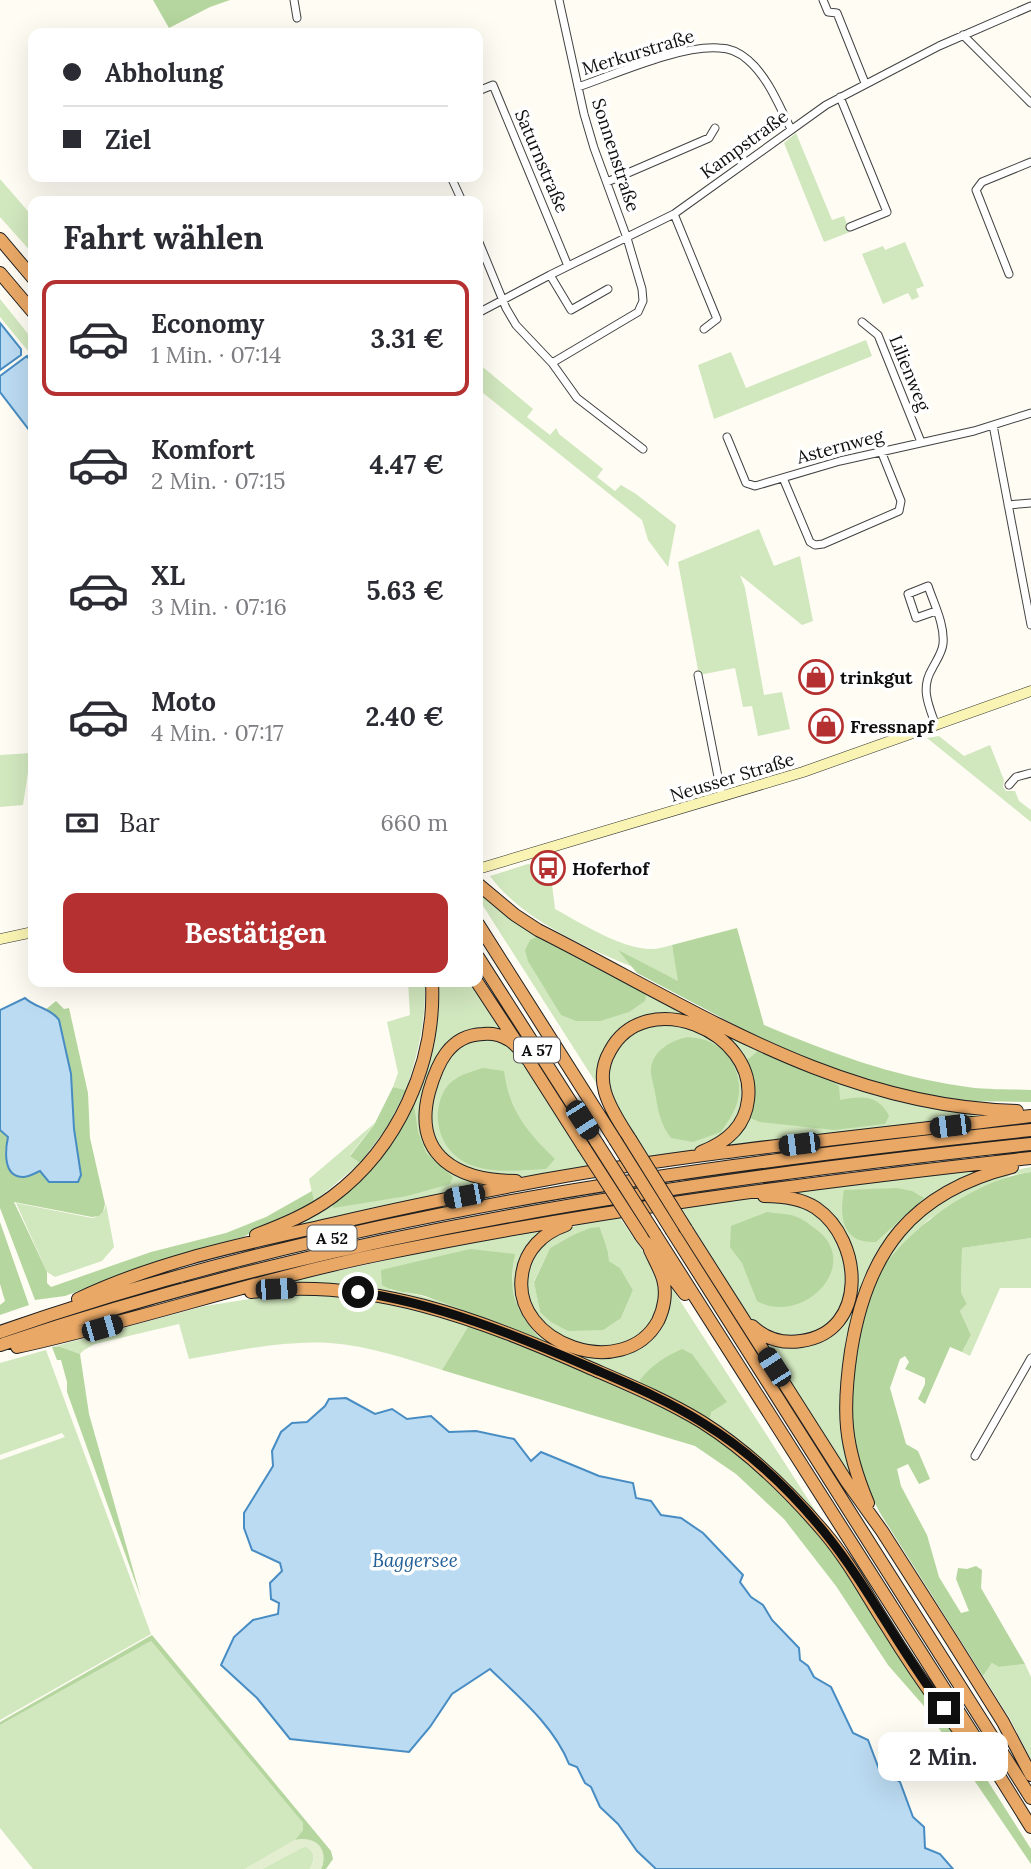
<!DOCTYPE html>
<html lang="de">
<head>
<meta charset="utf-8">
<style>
  :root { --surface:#fff; --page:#f7f7f7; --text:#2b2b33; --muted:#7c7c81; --line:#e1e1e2; --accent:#b53131 }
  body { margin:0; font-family:Lora,serif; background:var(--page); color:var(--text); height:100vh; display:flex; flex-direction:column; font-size:26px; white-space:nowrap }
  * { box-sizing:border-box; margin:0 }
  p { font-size:23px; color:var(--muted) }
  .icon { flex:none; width:38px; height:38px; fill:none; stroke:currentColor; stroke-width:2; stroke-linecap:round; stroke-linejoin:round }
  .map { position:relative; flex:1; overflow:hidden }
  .details { position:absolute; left:28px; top:196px; width:455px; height:791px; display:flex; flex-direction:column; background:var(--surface); border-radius:14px; box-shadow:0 7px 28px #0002 }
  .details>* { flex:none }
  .top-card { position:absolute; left:28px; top:28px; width:455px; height:154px; border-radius:14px; box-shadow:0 7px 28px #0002; display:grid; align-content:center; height:154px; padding:0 35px; background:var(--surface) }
  .end { position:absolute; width:32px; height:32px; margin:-16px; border:9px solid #0f0f0f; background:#fff; box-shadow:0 0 0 4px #fff }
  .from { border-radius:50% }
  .bubble { position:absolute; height:49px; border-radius:14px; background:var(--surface); box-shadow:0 7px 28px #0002; font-size:23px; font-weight:700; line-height:49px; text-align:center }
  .car { position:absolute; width:21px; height:42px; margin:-21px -10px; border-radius:9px; box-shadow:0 0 5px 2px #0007; background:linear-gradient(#222 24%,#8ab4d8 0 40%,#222 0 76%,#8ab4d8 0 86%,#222 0) }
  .top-card b { display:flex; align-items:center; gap:24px; height:66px; font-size:26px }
  .top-card b+b { border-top:2px solid var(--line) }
  .top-card i { width:18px; height:18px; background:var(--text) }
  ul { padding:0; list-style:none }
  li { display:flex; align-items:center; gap:21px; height:116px; margin:0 14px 10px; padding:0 21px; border:4px solid transparent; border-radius:14px }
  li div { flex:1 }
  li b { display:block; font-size:26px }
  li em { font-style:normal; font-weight:700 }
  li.active { border-color:var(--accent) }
  li>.icon { width:63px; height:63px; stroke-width:1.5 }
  h2 { padding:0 35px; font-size:32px; line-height:84px }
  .pay { display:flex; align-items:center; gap:18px; height:77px; padding:0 35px; font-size:26px }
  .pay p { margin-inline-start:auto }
  .cta { display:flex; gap:14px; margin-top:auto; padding:14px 35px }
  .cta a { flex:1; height:80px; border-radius:14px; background:var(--accent); color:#fff; font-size:28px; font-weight:700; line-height:80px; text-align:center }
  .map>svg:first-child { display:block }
</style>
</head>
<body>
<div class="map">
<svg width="1031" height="1869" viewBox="0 0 1031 1869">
  <rect width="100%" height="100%" fill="#fefcf3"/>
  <path fill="#d1e7be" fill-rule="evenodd" d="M796,133L832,220L844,216L850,232L824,242L784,143Z
    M0,179L33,217V254L0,217Z
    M905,242L924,286L916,289L919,297L912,300L908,293L883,304L862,254L883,246L885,250Z
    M0,299L33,340V357L0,317Z
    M866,340L872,356L714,419L698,365L731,352L746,388Z
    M478,363L533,409L527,417L550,435L556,428L559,434L603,469L597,477L615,491L621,485L636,494L676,525L668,567L648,540L642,520L478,389Z
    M759,529L774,566L800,556L813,621L802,625L740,575L745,588L764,695L782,692L790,729L758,736L752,706L743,707L735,668L699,675L678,562Z
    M939,736L964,756L990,745L1004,780L1003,787L1006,791H1015L1019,801L1031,810V822L927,738Z
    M31,753L23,805L0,807V755Z
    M528,864L557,871L551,876L555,909C581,923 621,949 651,949C658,949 665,947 672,945L679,982L620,952L633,967C586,948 520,918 490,876Z
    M478,889L497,907L740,1038L991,1114L728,1147L727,1144L752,1082L705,1024L630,1025L598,1086L478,898Z
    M408,982H425C426,1020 418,1054 406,1090L393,1087L398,1073L387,1022L410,1015Z
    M438,982H470L506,1033L471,1030L427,1081L430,1149L489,1185L296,1226L295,1223L329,1203L411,1103Z
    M670,1024C707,1032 740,1051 742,1093C742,1106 739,1118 730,1128C712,1150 677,1154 650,1159C639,1141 624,1122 614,1103C601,1076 615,1039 642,1028C651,1025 661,1025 670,1024Z
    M489,1039L499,1041L515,1051L590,1167C552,1173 505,1184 468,1169C453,1163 436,1147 432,1131C429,1119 432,1106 435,1094C442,1064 455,1040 489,1039Z
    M376,1122L350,1155L360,1163L314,1202L309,1179Z
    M1031,1167V1172L1011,1175L929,1219L891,1259L872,1287C903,1218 958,1181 1031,1167Z
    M980,1169V1171L963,1178L881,1252L853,1479L762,1340H820L855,1292L833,1216L820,1205L794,1194L795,1191Z
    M748,1199C770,1200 797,1201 816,1214C825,1220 830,1228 835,1238C845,1257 850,1279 844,1300C833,1339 779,1347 753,1320C744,1311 738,1299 732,1289C714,1262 697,1235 681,1207Z
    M16,1203L92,1218C101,1216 104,1213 106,1204L114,1247L102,1261L55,1277L47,1272Z
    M620,1218C642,1252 678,1287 646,1327C620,1358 568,1350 542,1321C510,1286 533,1242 572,1227C587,1222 604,1220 620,1218ZM600,1227C603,1239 609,1249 609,1261L620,1268L633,1290L621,1318L540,1312L534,1281L550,1248L571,1236Z
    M539,1229L541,1232L525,1250V1315L587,1354L636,1348L670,1285L822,1521L704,1420L440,1306L275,1285L450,1246ZM514,1254L512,1286L517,1309L542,1341C492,1321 442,1296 389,1290Z
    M1031,1238V1288H1000L970,1356L962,1352L971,1335L960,1311L967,1304L961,1292L962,1248Z
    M281,1294H317L389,1302L469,1325L442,1370C405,1358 369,1346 330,1343C283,1340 235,1351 189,1359L179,1324L95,1344L84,1350L80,1354L61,1347H52L205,1306Z
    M46,1350L151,1634L0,1720V1460L65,1437L62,1433L0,1455V1363Z
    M151,1641L303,1823V1830L295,1840L245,1869H33L0,1828V1725Z
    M992,1663L999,1667L1025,1664L1031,1677V1760L1010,1719L983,1676Z
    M305,1846C316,1852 315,1859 310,1869H262Z"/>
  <path fill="#b5d69e" d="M153,0H230L210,7L169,28Z
    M737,928L764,1025C828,1052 892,1076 961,1086C983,1090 1008,1089 1031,1090V1102L957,1101L884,1086L841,1073L756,1036L637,973L618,950L678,981L672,945Z
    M539,936L647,989L645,1001L629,1012L600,1021H576L561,1015L528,961L525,950L530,940Z
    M56,1001L64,1009L69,1008L88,1093L90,1138L105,1204L103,1212L99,1216L92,1217L14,1202L47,1272V1283L51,1287L151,1252L226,1233L266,1217L312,1191L314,1202L243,1237L158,1262L65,1296L35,1300L0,1208V1130L8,1137L5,1155L26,1177L40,1171L46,1175H81L74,1129L71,1074L65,1045L59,1020L45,1010Z
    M688,1037C695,1038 704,1039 710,1042C733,1053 744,1079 737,1103C734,1113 727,1123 721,1132L693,1142L671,1138C660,1123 658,1111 655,1092C654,1086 651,1077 651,1071C651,1051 672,1040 688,1037Z
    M758,1051L833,1082L839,1086L840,1100C861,1096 878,1094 889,1116L885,1124L834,1130L760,1122L750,1118C755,1097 754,1081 746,1061Z
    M483,1068L504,1071C509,1111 527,1132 555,1159L546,1169C522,1170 494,1174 471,1165C441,1154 428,1116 446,1088C454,1076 470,1072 483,1068Z
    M393,1087L406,1090L388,1126L360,1163L350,1156L374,1125Z
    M414,1105L418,1132L426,1153L453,1177L450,1184L407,1196L333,1208L332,1203L392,1142Z
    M1031,1172V1238L962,1248L961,1292L967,1304L960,1311L971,1335L962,1352L950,1347L925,1404L918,1399L925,1384V1378L905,1369L909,1362L905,1356L900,1359L890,1388L906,1444L918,1451L930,1479L919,1484L908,1464L897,1469L901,1486L927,1535L939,1577L961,1613L969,1611L956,1579L958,1568L967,1569L976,1566L982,1570L981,1588L1025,1664L999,1667L992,1663L983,1676L880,1513C849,1454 848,1412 857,1348C860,1328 864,1304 872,1286C890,1251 921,1224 953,1203C978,1188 1002,1176 1031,1172Z
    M897,1188L912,1191L924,1198L876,1242C842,1244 839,1217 844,1190Z
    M767,1212C776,1214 786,1213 794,1216C801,1218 808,1223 813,1227C866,1262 804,1327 757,1301L742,1263L730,1247L731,1226Z
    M0,1222L29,1305L0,1315V1305L5,1301L0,1284Z
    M600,1227C603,1239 609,1249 609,1261L620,1268L633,1290L621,1318L603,1330L568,1331L551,1322L540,1312L534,1282L550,1248L571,1236L590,1228Z
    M470,1249L515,1254C507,1296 516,1311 543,1342C504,1326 465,1310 425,1296C411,1292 394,1293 382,1285L381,1270Z
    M469,1325L555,1359L683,1417L710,1433L763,1473L826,1541L961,1739L1031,1849V1864L923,1705L888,1665L836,1586L784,1519L736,1474L695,1446L442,1370Z
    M52,1347H61L80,1354L89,1414L141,1598L67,1392V1382L61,1360H57Z
    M682,1349L692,1354L727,1402L711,1412L710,1418L641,1385L640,1380C651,1365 665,1357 682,1349Z
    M152,1635L331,1851L333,1859L326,1869H321L323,1864L304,1839L295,1840L303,1830V1823L151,1641L0,1725V1722Z"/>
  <path fill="#e2eecf" d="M304,1839C321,1840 328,1854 321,1869H310C315,1859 316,1852 305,1846L262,1869H245L295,1840Z"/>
  <path fill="#bbdbf2" stroke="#478cc3" stroke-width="2" d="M0,323L21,349V355L0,370Z
    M27,356L33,365V435L0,392V376Z
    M25,998C34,1007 52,1009 59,1020L71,1074L74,1129L81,1175L78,1182H49L40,1171C35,1173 29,1177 23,1177C3,1177 5,1151 8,1137L0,1130V1010Z
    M346,1398L375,1414L392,1409L407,1419L431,1416L449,1432L476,1431L514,1439L531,1461L541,1452L599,1476L633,1483L636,1498L651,1501L661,1515L681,1518L703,1533L743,1575L740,1582L751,1597L763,1605L772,1620L799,1648L800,1660L808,1666L814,1677L831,1687L853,1733L868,1740L879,1769L900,1782L913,1817L924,1827L925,1848L940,1854L953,1869H656L637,1851L618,1824L600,1807L591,1787L585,1783L577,1767L569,1764C554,1726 519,1697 490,1669L452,1694L430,1727L409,1752L290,1739L257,1698L221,1665L234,1637L253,1620L278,1614L279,1603L271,1599L270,1583L282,1571L280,1563L252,1550L244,1528V1513L273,1466L272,1451L281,1432L292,1423L307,1422L325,1406L329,1399Z"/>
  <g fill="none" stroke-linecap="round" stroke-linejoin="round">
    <g stroke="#424242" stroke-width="9">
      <path id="street" d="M294,0L297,18
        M823,0L828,12L837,13L865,83
        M963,35L1031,103
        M578,87C616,74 680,45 719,48C730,48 740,53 748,60C768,77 779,106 791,129
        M478,91L493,85L568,266
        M840,97L887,212L850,227
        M451,177L462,201
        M607,182L709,138L715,128
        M674,214L717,319L704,329
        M478,240L506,308L516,325L552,363L577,398L643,449
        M1009,274L976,190L982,182L1031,162
        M550,275L571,310L608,289
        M478,313L550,275L674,214L826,105L939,46L1031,6
        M862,322L878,335L921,442
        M552,363L638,312L643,301L642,289L627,238L594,148L584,114L559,0
        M993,425L1031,625
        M727,437L746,483L755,486L840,461L974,431L1031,413
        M783,478L810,542L815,545L823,544L899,511L901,501L881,451
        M1008,505L1031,503
        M936,611L916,618L908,594L928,586C934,604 945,625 943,644C942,653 936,661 932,669C920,689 929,706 936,726
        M698,675L722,797
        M1009,785L1016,777L1031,773
        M170,982H171
        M975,1456L1031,1358"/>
    </g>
    <g stroke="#313131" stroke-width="11">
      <path id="secondary" d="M478,869L803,772L1031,691
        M0,939L33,932"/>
    </g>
    <g stroke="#202020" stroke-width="14">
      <path id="highway" d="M0,239L33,278
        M0,273L33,312
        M478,884L515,915L538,930C693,1008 837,1107 1017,1111
        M478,924L615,1140
        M478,957L597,1143
        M477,982L517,1043
        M527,1058L583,1146
        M630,1139C621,1125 610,1109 605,1092C601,1078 603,1063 610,1051C645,985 757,1031 748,1100C745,1128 725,1143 701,1152
        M516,1181C459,1181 412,1157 429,1092C437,1064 449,1035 483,1034C492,1033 501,1035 509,1040C518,1045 523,1056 531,1063
        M566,1225C543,1233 525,1250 522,1275C511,1344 624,1383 658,1321C664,1309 667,1293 663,1279C660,1269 654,1259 650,1250
        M686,1229L847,1482L882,1531L951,1639L1003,1722L1031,1775
        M672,1231L1031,1798
        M655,1234L978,1742
        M256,1235C282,1225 309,1214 332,1197C398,1148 436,1063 432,982
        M641,1236L685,1294
        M251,1292C369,1276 481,1320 588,1367C627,1384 666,1400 702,1422C748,1451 789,1491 824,1532C848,1560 866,1594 886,1625C918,1677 954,1730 997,1773
        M78,1299C160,1260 248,1243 336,1223C404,1207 474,1193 543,1180C704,1151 869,1136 1031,1116
        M752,1326C766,1339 782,1344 801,1341C869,1332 863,1240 816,1208C801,1198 782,1196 764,1196
        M0,1332C331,1216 683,1167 1031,1130
        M0,1345C334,1232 682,1181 1031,1144
        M17,1347C140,1320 259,1279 382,1254C596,1210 813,1182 1031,1158
        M868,1503C844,1446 842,1412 851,1351C867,1251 912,1192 1012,1167
        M993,1766L1031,1827"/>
    </g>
    <use href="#street" stroke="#fff" stroke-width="7"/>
    <use href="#secondary" stroke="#f9f4b3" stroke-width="10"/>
    <use href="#highway" stroke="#e9a866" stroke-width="12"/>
    <g stroke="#202020" stroke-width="14" stroke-linecap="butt">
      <path id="highway-bridge" d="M630,1139L686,1229
        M615,1140L672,1231
        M597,1143L655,1234
        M583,1146L641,1236"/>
    </g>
    <use href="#highway-bridge" stroke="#e9a866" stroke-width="12"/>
  </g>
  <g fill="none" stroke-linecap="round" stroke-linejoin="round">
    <path stroke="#0f0f0f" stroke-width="9" d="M358,1292C439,1304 515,1335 589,1367C628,1384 667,1400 703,1423C749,1451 791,1491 825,1533C869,1587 900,1652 944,1708"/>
  </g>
  <defs>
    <g id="shop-ring" transform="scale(1.75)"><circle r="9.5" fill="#fff" stroke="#b53131" stroke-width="1.5"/><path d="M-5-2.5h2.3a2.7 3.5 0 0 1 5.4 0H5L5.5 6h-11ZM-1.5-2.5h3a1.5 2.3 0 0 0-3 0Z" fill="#b53131"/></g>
    <g id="bus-ring" transform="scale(1.75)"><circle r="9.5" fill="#fff" stroke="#b53131" stroke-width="1.5"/><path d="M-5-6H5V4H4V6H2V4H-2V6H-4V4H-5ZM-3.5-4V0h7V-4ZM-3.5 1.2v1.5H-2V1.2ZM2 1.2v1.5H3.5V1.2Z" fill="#b53131"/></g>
  </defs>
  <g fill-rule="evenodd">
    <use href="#shop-ring" x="816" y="677"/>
    <use href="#shop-ring" x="826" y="726"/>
    <use href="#bus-ring" x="548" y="868"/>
  </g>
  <g text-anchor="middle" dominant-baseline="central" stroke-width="7" stroke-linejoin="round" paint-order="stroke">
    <g fill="#fff" stroke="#575757" stroke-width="2">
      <rect x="514" y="1037.5" width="46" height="25" rx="5"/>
      <rect x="307.5" y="1225.5" width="49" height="25" rx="5"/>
    </g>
    <g font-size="16" font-weight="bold" fill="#0f0f0f">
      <text x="537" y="1050">A 57</text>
      <text x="332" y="1238">A 52</text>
    </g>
    <g font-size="18" fill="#0f0f0f" stroke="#fff">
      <text transform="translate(638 52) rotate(-17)">Merkurstraße</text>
      <text transform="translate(744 144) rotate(-36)">Kampstraße</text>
      <text transform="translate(616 155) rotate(72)">Sonnenstraße</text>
      <text transform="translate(542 161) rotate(67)">Saturnstraße</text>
      <text transform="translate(910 373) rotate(68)">Lilienweg</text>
      <text transform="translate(840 446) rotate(-15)">Asternweg</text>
      <text transform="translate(732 777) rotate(-17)">Neusser Straße</text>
    </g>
    <g font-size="18" font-weight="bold" fill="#0f0f0f" stroke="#fff" text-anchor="start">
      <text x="840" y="677">trinkgut</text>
      <text x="850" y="726">Fressnapf</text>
      <text x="572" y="868">Hoferhof</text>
    </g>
    <g font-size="19" font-style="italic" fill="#215f98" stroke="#fff">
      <text x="415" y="1560">Baggersee</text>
    </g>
  </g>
</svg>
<i class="end from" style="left:358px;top:1292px"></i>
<i class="end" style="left:944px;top:1708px"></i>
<div class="bubble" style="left:878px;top:1732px;width:130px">2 Min.</div>
<i class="car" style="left:582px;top:1120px;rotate:147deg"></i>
<i class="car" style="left:950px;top:1126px;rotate:263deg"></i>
<i class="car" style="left:799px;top:1144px;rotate:263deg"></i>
<i class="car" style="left:464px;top:1196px;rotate:259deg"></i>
<i class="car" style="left:276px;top:1289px;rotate:87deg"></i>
<i class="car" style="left:102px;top:1328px;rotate:74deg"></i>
<i class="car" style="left:774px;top:1367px;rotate:327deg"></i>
<div class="top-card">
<b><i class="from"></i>Abholung</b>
<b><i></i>Ziel</b>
</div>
<section class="details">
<h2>Fahrt wählen</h2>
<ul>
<li class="active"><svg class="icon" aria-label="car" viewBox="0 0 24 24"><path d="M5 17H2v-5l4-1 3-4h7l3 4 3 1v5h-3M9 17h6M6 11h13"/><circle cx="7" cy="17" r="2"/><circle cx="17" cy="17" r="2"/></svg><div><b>Economy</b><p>1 Min. · 07:14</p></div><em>3.31 €</em></li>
<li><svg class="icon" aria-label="car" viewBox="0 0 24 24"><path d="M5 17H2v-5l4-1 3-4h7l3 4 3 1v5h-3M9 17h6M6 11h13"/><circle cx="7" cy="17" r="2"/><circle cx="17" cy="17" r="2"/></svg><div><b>Komfort</b><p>2 Min. · 07:15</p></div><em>4.47 €</em></li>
<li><svg class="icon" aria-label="car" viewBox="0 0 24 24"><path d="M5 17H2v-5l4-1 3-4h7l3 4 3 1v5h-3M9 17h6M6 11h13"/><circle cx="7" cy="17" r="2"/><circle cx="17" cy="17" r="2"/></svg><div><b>XL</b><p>3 Min. · 07:16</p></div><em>5.63 €</em></li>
<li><svg class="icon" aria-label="car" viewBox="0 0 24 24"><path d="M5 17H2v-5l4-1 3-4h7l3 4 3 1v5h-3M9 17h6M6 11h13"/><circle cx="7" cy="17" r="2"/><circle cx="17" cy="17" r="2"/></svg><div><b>Moto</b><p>4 Min. · 07:17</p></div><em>2.40 €</em></li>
</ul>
<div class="pay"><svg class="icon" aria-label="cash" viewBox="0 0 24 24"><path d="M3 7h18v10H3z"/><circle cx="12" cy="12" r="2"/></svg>Bar<p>660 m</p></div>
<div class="cta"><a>Bestätigen</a></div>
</section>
</div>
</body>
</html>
